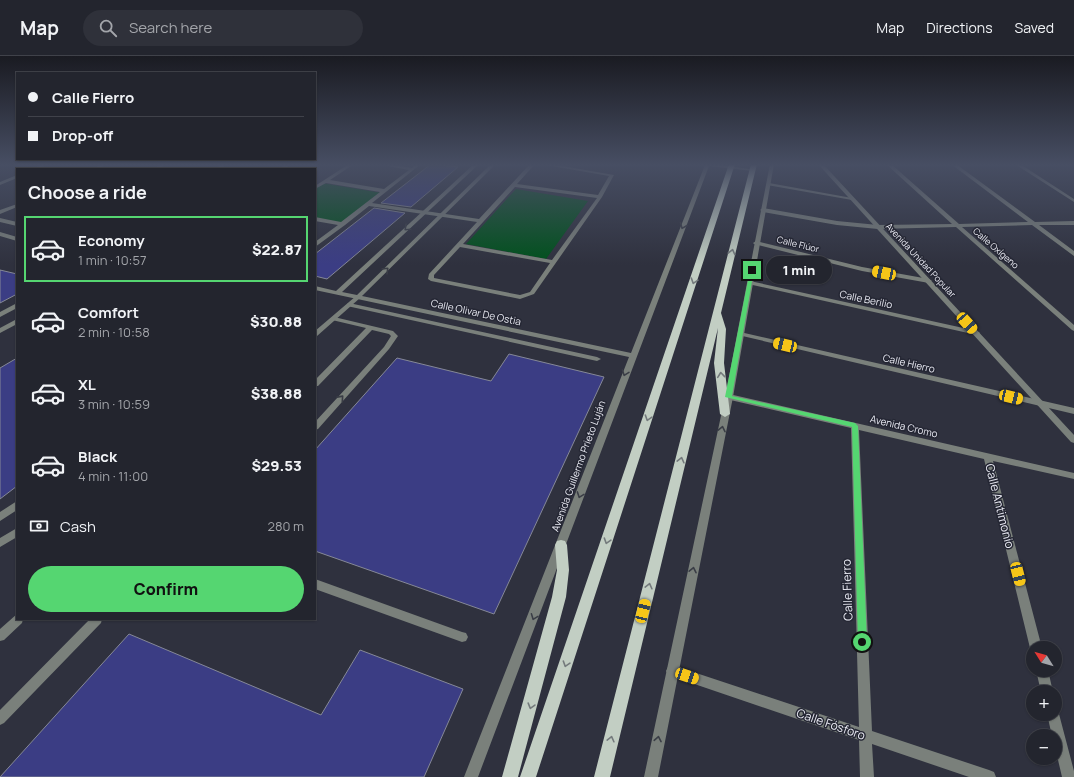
<!DOCTYPE html>
<html lang="en">
<head>
<meta charset="utf-8">
<style>
  :root { --surface:#23252e; --page:#2f313a; --text:#f1f3f6; --muted:#a3a5aa; --line:#40424a; --accent:#55d671 }
  body { margin:0; font-family:Manrope,sans-serif; background:var(--page); color:var(--text); height:100vh; display:flex; flex-direction:column; font-size:15px; white-space:nowrap }
  * { box-sizing:border-box; margin:0 }
  p { font-size:13px; color:var(--muted) }
  .icon { flex:none; width:22px; height:22px; fill:none; stroke:currentColor; stroke-width:2; stroke-linecap:round; stroke-linejoin:round }
  .map { position:relative; flex:1; overflow:hidden }
  .drawer { position:absolute; left:16px; top:112px; width:300px; height:452px; display:flex; flex-direction:column; background:var(--surface); border-radius:0px; box-shadow:0 1px 3px #0004,0 0 0 1px var(--line) }
  .drawer>* { flex:none }
  .guide { position:absolute; left:16px; top:16px; width:300px; height:88px; border-radius:0px; box-shadow:0 1px 3px #0004,0 0 0 1px var(--line); display:grid; align-content:center; height:88px; padding:0 12px; background:var(--surface) }
  .needle { width:26px; rotate:307deg }
  .controls { position:absolute; left:1026px; top:585px; display:grid; gap:8px }
  .controls a { display:grid; place-items:center; width:36px; height:36px; border-radius:50%; background:var(--surface); box-shadow:0 1px 3px #0004,0 0 0 1px var(--line); font-size:20px }
  .end { position:absolute; width:18px; height:18px; margin:-9px; border:5px solid #55d671; background:#111; box-shadow:0 0 0 2px #111 }
  .from { border-radius:50% }
  .bubble { position:absolute; height:28px; border-radius:14px; background:var(--surface); box-shadow:0 1px 3px #0004,0 0 0 1px var(--line); font-size:13px; font-weight:800; line-height:28px; text-align:center }
  .car { position:absolute; width:12px; height:24px; margin:-12px -6px; border-radius:5px; box-shadow:0 0 3px 1px #0007; background:linear-gradient(#f5c518 24%,#345 0 40%,#f5c518 0 76%,#345 0 86%,#f5c518 0) }
  .guide b { display:flex; align-items:center; gap:14px; height:38px; font-size:15px }
  .guide b+b { border-top:1px solid var(--line) }
  .guide i { width:10px; height:10px; background:var(--text) }
  ul { padding:0; list-style:none }
  li { display:flex; align-items:center; gap:12px; height:66px; margin:0 8px 6px; padding:0 4px; border:2px solid transparent; border-radius:0px }
  li div { flex:1 }
  li b { display:block; font-size:15px }
  li em { font-style:normal; font-weight:800 }
  li.active { border-color:var(--accent) }
  li>.icon { width:36px; height:36px; stroke-width:1.5 }
  h2 { padding:0 12px; font-size:18px; line-height:48px }
  .pay { display:flex; align-items:center; gap:10px; height:44px; padding:0 12px; font-size:15px }
  .pay p { margin-inline-start:auto }
  .action { display:flex; gap:8px; margin-top:auto; padding:8px 12px }
  .action a { flex:1; height:46px; border-radius:24px; background:var(--accent); color:#111; font-size:16px; font-weight:800; line-height:46px; text-align:center }
  header { display:flex; align-items:center; gap:24px; box-sizing:border-box; height:56px; padding:0 20px; background:var(--surface); border-bottom:1px solid var(--line) }
  header strong { font-size:19px }
  nav { display:flex; gap:22px; margin-inline-start:auto; font-size:14px }
  .search { width:280px; height:36px; background:var(--page); display:flex; align-items:center; gap:10px; box-sizing:border-box; padding:0 14px; border-radius:22px; color:var(--muted); font-size:15px }
  .map>svg:first-child { display:block }
</style>
</head>
<body>
<header>
<strong>Map</strong>
<div class="search"><svg class="icon" aria-label="search" viewBox="0 0 24 24"><circle cx="10" cy="10" r="6"/><path d="M15 15l6 6"/></svg>Search here</div>
<nav><a>Map</a><a>Directions</a><a>Saved</a></nav>
</header>
<div class="map">
<svg width="1074" height="721" viewBox="0 0 1074 721">
  <rect width="100%" height="100%" fill="#2f313e"/>
  <path fill="#00511c" d="M322,127L382,137L343,168L315,163V132Z
    M516,133L588,145L546,203L466,188Z"/>
  <path fill="#3b3d84" stroke="#858897" d="M431,108L458,111L411,151L381,147Z
    M374,152L405,157L327,223L315,220V198Z
    M0,214L17,218V238L0,247Z
    M509,298L604,321L494,558L315,495V394L397,302L491,325Z
    M17,302V430L0,443V312Z
    M129,578L321,659L360,594L463,633L424,721H0Z"/>
  <g fill="none" stroke-linecap="round" stroke-linejoin="round">
    <path fill="#7a807b" fill-rule="evenodd" d="M0,176L17,181V185L0,180Z
      M17,247V252L0,261V256Z
      M349,247L597,301L601,303L597,305L347,250V248Z
      M334,261L393,275L398,280L389,293L318,373L315,374V366L384,291L391,280L389,278L372,274L318,330H315V324L366,272L332,264L331,263Z
      M15,264L17,265V268L0,277V272Z
      M17,445V454L0,465V456Z
      M315,523L462,576L466,577L468,581L466,585L462,586L315,533Z
      M90,563H102L101,567L4,667L0,669V654Z"/>
    <path fill="#7a807b" fill-rule="evenodd" d="M42,108H48L39,113H33Z
      M101,108H107L98,113H93Z
      M161,108H167L158,113H153Z
      M222,108H228L220,113H215Z
      M286,108H291L284,113H279Z
      M349,108H354L330,124L384,133L409,114L377,108H389L412,112L416,108H421L372,147L479,163L530,108H535L517,128L598,139L609,120L540,108H551L614,119L602,141L534,238L520,243L431,225L428,223L429,218L477,166L369,150L345,169L315,191V186L338,169L315,165V161L341,166L380,136L326,127L315,133V130ZM515,131L597,142L552,204L463,188ZM460,191L550,207L530,236L520,239L434,222V219Z
      M886,108H891L959,168L1028,166L951,108H956L1035,166L1074,165V169H1039L1074,195V200L1032,169L962,171L1074,269V275L1072,274L956,171L878,173L837,169L763,156L760,154L763,152L837,165L878,169L952,168Z
      M1015,108H1020L1074,143V146Z
      M17,119V122L0,129V126Z
      M769,127L852,142L854,143L852,144L767,129V128Z
      M17,148V151L0,158V154Z
      M756,185L862,211L929,223L932,225L929,227L862,215L754,188L753,187Z
      M750,225L977,275L980,277L977,279L748,228V226Z
      M358,239L361,241L360,242L317,280L315,281V275L356,240Z
      M740,276L1074,352V358L738,279L737,278Z
      M729,338L1074,417V423L993,405L1042,592H1033V596L1030,592L984,403L859,374L872,675L989,714L994,716L996,721H969L872,688L874,721H860L859,684L668,619L666,615L668,611L672,609L859,671L851,372L726,343L725,341L726,339Z
      M17,472V481L0,491V482Z
      M17,558V563H23L22,567L4,584L0,585V573Z
      M1036,614H1048L1053,636H1041Z
      M1055,653L1057,654L1059,658L1074,715V721H1062L1055,691V680H1052L1047,658H1055Z"/>
    <path fill="#7a807b" fill-rule="evenodd" d="M474,108H479L342,236L357,239L491,108H496L362,240L631,297L705,109L702,108H716L755,114L753,115L709,110L478,721H464L629,301L315,234V230L336,235Z
      M770,108H774L733,341L658,721H644L725,341Z
      M818,108H823L1074,379V387L1071,386Z
      M0,162L17,166V170L0,166Z"/>
    <path fill="#c2cec3" fill-rule="evenodd" d="M729,108H735L536,721H520Z
      M751,108H757L721,257L726,273L724,307L730,358L725,361L720,358L714,307L718,272L610,721H594Z
      M561,484L565,485L567,489L569,514L566,541L518,721H502L552,541L557,514L555,489L557,485Z"/>
  </g>
  <defs><path id="oneway-chevron" d="M-2-3.5L2.5 0L-2 3.5" fill="none" stroke-width="1.6" stroke-linecap="round" stroke-linejoin="round"/></defs>
  <g stroke="#3a3d46">
    <use href="#oneway-chevron" transform="translate(683 170) rotate(112)"/>
    <use href="#oneway-chevron" transform="translate(407 172) rotate(137)"/>
    <use href="#oneway-chevron" transform="translate(386 214) rotate(-44)"/>
    <use href="#oneway-chevron" transform="translate(625 317) rotate(110)"/>
    <use href="#oneway-chevron" transform="translate(341 342) rotate(-48)"/>
    <use href="#oneway-chevron" transform="translate(722 373) rotate(-78)"/>
    <use href="#oneway-chevron" transform="translate(580 439) rotate(110)"/>
    <use href="#oneway-chevron" transform="translate(693 514) rotate(-78)"/>
    <use href="#oneway-chevron" transform="translate(534 561) rotate(111)"/>
    <use href="#oneway-chevron" transform="translate(658 683) rotate(-79)"/>
  </g>
  <g stroke="#747a7c">
    <use href="#oneway-chevron" transform="translate(732 196) rotate(-76)"/>
    <use href="#oneway-chevron" transform="translate(694 225) rotate(108)"/>
    <use href="#oneway-chevron" transform="translate(721 319) rotate(-96)"/>
    <use href="#oneway-chevron" transform="translate(648 362) rotate(108)"/>
    <use href="#oneway-chevron" transform="translate(681 404) rotate(-76)"/>
    <use href="#oneway-chevron" transform="translate(607 485) rotate(108)"/>
    <use href="#oneway-chevron" transform="translate(649 530) rotate(-76)"/>
    <use href="#oneway-chevron" transform="translate(566 608) rotate(108)"/>
    <use href="#oneway-chevron" transform="translate(531 650) rotate(106)"/>
    <use href="#oneway-chevron" transform="translate(611 683) rotate(-76)"/>
  </g>
  <linearGradient id="sky" x2="0" y2="1"><stop stop-color="#1a1b22"/><stop offset="0.52" stop-color="#474e63"/><stop offset="1" stop-color="#474e63" stop-opacity="0"/></linearGradient>
  <rect width="1074" height="209" fill="url(#sky)"/>
  <path fill="#55d671" d="M752,212L754,214L732,340L855,367L858,370L867,586L862,591L858,586L852,371L725,341L750,214Z"/>
  <g text-anchor="middle" dominant-baseline="central" stroke-width="3" stroke-linejoin="round" paint-order="stroke">
    <g font-size="9" fill="#e9eaf3" stroke="#252734">
      <text transform="translate(798 188) rotate(14)">Calle Flúor</text>
      <text transform="translate(996 192) rotate(41)">Calle Oxígeno</text>
      <text transform="translate(921 204) rotate(47)">Avenida Unidad Popular</text>
    </g>
    <g font-size="10" fill="#e9eaf3" stroke="#252734">
      <text transform="translate(866 243) rotate(12)">Calle Berilio</text>
      <text transform="translate(476 256) rotate(12)">Calle Olivar De Ostia</text>
      <text transform="translate(909 307) rotate(13)">Calle Hierro</text>
      <text transform="translate(904 370) rotate(13)">Avenida Cromo</text>
      <text transform="translate(578 410) rotate(-70)">Avenida Guillermo Prieto Luján</text>
    </g>
    <g font-size="12" fill="#e9eaf3" stroke="#252734">
      <text transform="translate(1000 450) rotate(76)">Calle Antimonio</text>
      <text transform="translate(847 534) rotate(-92)">Calle Fierro</text>
      <text transform="translate(831 668) rotate(19)">Calle Fósforo</text>
    </g>
  </g>
</svg>
<div class="controls">
<a><svg class="needle" viewBox="-14 -14 28 28"><path d="M0-13l5 13h-10z" fill="#e53935"/><path d="M0 13l5-13h-10z" fill="#a3a5aa"/></svg></a>
<a>+</a>
<a>−</a>
</div>
<i class="end from" style="left:862px;top:586px"></i>
<i class="end" style="left:752px;top:214px"></i>
<div class="bubble" style="left:766px;top:200px;width:66px">1 min</div>
<i class="car" style="left:884px;top:217px;rotate:282deg"></i>
<i class="car" style="left:967px;top:267px;rotate:138deg"></i>
<i class="car" style="left:785px;top:289px;rotate:283deg"></i>
<i class="car" style="left:1011px;top:341px;rotate:103deg"></i>
<i class="car" style="left:1018px;top:518px;rotate:166deg"></i>
<i class="car" style="left:643px;top:555px;rotate:14deg"></i>
<i class="car" style="left:687px;top:620px;rotate:109deg"></i>
<div class="guide">
<b><i class="from"></i>Calle Fierro</b>
<b><i></i>Drop-off</b>
</div>
<section class="drawer">
<h2>Choose a ride</h2>
<ul>
<li class="active"><svg class="icon" aria-label="car" viewBox="0 0 24 24"><path d="M5 17H2v-5l4-1 3-4h7l3 4 3 1v5h-3M9 17h6M6 11h13"/><circle cx="7" cy="17" r="2"/><circle cx="17" cy="17" r="2"/></svg><div><b>Economy</b><p>1 min · 10:57</p></div><em>$22.87</em></li>
<li><svg class="icon" aria-label="car" viewBox="0 0 24 24"><path d="M5 17H2v-5l4-1 3-4h7l3 4 3 1v5h-3M9 17h6M6 11h13"/><circle cx="7" cy="17" r="2"/><circle cx="17" cy="17" r="2"/></svg><div><b>Comfort</b><p>2 min · 10:58</p></div><em>$30.88</em></li>
<li><svg class="icon" aria-label="car" viewBox="0 0 24 24"><path d="M5 17H2v-5l4-1 3-4h7l3 4 3 1v5h-3M9 17h6M6 11h13"/><circle cx="7" cy="17" r="2"/><circle cx="17" cy="17" r="2"/></svg><div><b>XL</b><p>3 min · 10:59</p></div><em>$38.88</em></li>
<li><svg class="icon" aria-label="car" viewBox="0 0 24 24"><path d="M5 17H2v-5l4-1 3-4h7l3 4 3 1v5h-3M9 17h6M6 11h13"/><circle cx="7" cy="17" r="2"/><circle cx="17" cy="17" r="2"/></svg><div><b>Black</b><p>4 min · 11:00</p></div><em>$29.53</em></li>
</ul>
<div class="pay"><svg class="icon" aria-label="cash" viewBox="0 0 24 24"><path d="M3 7h18v10H3z"/><circle cx="12" cy="12" r="2"/></svg>Cash<p>280 m</p></div>
<div class="action"><a>Confirm</a></div>
</section>
</div>
</body>
</html>
